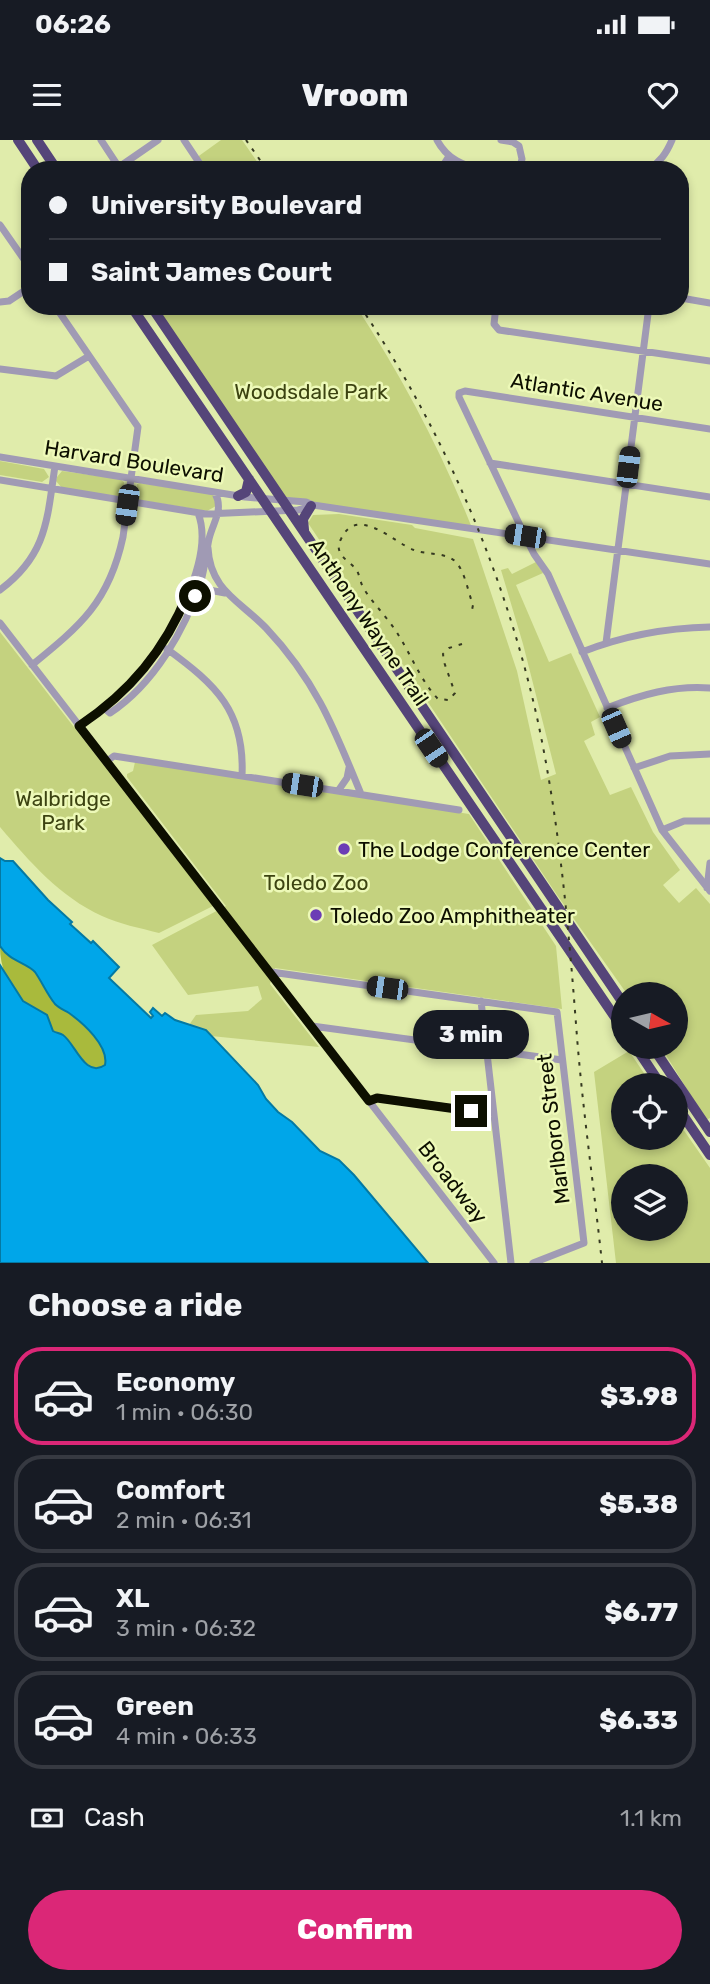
<!DOCTYPE html>
<html lang="en">
<head>
<meta charset="utf-8">
<style>
  :root { --surface:#171b24; --page:#242831; --text:#f1f3f6; --muted:#9ea1a6; --line:#363941; --accent:#db2777 }
  body { margin:0; font-family:Rubik,sans-serif; background:var(--page); color:var(--text); height:100vh; display:flex; flex-direction:column; font-size:26px; white-space:nowrap }
  * { box-sizing:border-box; margin:0 }
  p { font-size:23px; color:var(--muted) }
  .icon { flex:none; width:38px; height:38px; fill:none; stroke:currentColor; stroke-width:2; stroke-linecap:round; stroke-linejoin:round }
  .map { position:relative; height:1123px; overflow:hidden }
  .drawer { display:flex; flex-direction:column; background:var(--surface); flex:1 }
  .drawer>* { flex:none }
  .banner { position:absolute; left:21px; top:21px; width:668px; height:154px; border-radius:28px; box-shadow:0 4px 10px #0003; display:grid; align-content:center; height:154px; padding:0 28px; background:var(--surface) }
  .needle { width:46px; rotate:98deg }
  .tools { position:absolute; left:611px; top:842px; display:grid; gap:14px }
  .tools a { display:grid; place-items:center; width:77px; height:77px; border-radius:50%; background:var(--surface); box-shadow:0 4px 10px #0003; font-size:35px }
  .end { position:absolute; width:32px; height:32px; margin:-16px; border:9px solid #0d0f00; background:#fff; box-shadow:0 0 0 4px #fff }
  .from { border-radius:50% }
  .bubble { position:absolute; height:49px; border-radius:24px; background:var(--surface); box-shadow:0 4px 10px #0003; font-size:23px; font-weight:800; line-height:49px; text-align:center }
  .car { position:absolute; width:21px; height:42px; margin:-21px -10px; border-radius:9px; box-shadow:0 0 5px 2px #0007; background:linear-gradient(#222 24%,#8ab4d8 0 40%,#222 0 76%,#8ab4d8 0 86%,#222 0) }
  .banner b { display:flex; align-items:center; gap:24px; height:66px; font-size:26px }
  .banner b+b { border-top:2px solid var(--line) }
  .banner i { width:18px; height:18px; background:var(--text) }
  ul { padding:0; list-style:none }
  li { display:flex; align-items:center; gap:21px; height:98px; margin:0 14px 10px; padding:0 14px; border:4px solid var(--line); border-radius:28px }
  li div { flex:1 }
  li b { display:block; font-size:26px }
  li em { font-style:normal; font-weight:800 }
  li.selected { border-color:var(--accent) }
  li>.icon { width:63px; height:63px; stroke-width:1.5 }
  h2 { padding:0 28px; font-size:32px; line-height:84px }
  .pay { display:flex; align-items:center; gap:18px; height:77px; padding:0 28px; font-size:26px }
  .pay p { margin-inline-start:auto }
  .primary-button { display:flex; gap:14px; margin-top:auto; padding:14px 28px }
  .primary-button a { flex:1; height:80px; border-radius:42px; background:var(--accent); color:#fff; font-size:28px; font-weight:800; line-height:80px; text-align:center }
  .status { display:flex; justify-content:space-between; align-items:center; height:49px; padding:0 35px; background:var(--surface); direction:ltr }
  .status svg { height:19px; fill:currentColor }
  header { display:flex; justify-content:space-between; align-items:center; height:91px; padding:0 28px; background:var(--surface); font-size:32px; font-weight:800 }
  .map>svg:first-child { display:block }
</style>
</head>
<body>
<div class="status"><b>06:26</b><svg viewBox="0 0 49 12"><path d="M0 12V9h3v3zM5 12V6h3v6zM10 12V3h3v9zM15 12V0h3v12zM26 1h20v11H26zM47 4h2v5h-2z"/></svg></div>
<header><svg class="icon" aria-label="menu" viewBox="0 0 24 24"><path d="M4 6h16M4 12h16M4 18h16"/></svg>Vroom<svg class="icon" aria-label="heart" viewBox="0 0 24 24"><path d="M12 20l-8-8c-3-5 5-10 8-4 3-6 11-1 8 4z"/></svg></header>
<div class="map">
<svg width="710" height="1123" viewBox="0 0 710 1123">
  <rect width="100%" height="100%" fill="#e0ecab"/>
  <path fill="#c4d27f" fill-rule="evenodd" d="M221,0H242L263,30H204L196,18Z
    M150,166H356C402,237 441,310 472,388L282,359Z
    M0,321L44,329L49,337L42,342L0,335Z
    M62,331L120,339L124,342L123,355L120,357L62,348L56,341L57,337Z
    M140,343L212,354L216,358V366L207,371L139,360L136,358L137,344Z
    M339,374L412,385L415,388L473,399L517,531L541,640L556,634L523,504L501,430L508,428L512,434L536,422L543,433L516,445L549,522L571,513L600,577L591,582L595,595L584,601L610,655L631,647L653,692L680,730L663,745L679,763L696,748L710,764V978L706,980L661,907L676,906V854H627L557,755L308,383L313,375Z
    M0,492L213,766L159,793C140,788 119,784 102,776C60,757 29,721 0,687Z
    M135,622L469,674L556,806L562,869L275,828L270,844L319,907L211,896L206,890L189,885L196,875L248,871L262,859L258,846L188,855L152,805L226,766L127,637V634L133,631Z
    M629,911L652,945H623V998H676V979L710,1028V1123H616L594,932ZM623,1036H676V1088H623Z"/>
  <path fill="#a9ba3c" d="M0,806C9,821 27,823 35,832C42,842 47,854 55,864C59,868 64,870 69,873C83,883 109,906 105,925C85,939 76,903 63,895C60,893 56,893 53,891C45,866 36,876 23,861C8,844 0,829 0,806Z"/>
  <path fill="#00a6e9" stroke="#0479a3" stroke-width="2" d="M0,718L5,721H13L48,760L72,782L70,784L91,803L93,801L119,827L109,838L151,878L153,876L150,872L153,868L162,876L165,873L175,880L206,890L258,945L266,959L278,972L292,982L320,1011L339,1020L354,1035L428,1123H0V825L23,861L47,875L53,891C56,893 60,893 63,895C75,903 85,939 105,925C109,906 83,883 69,873C64,870 59,868 55,864C47,854 42,842 35,832C27,823 9,821 0,806Z"/>
  <g fill="none" stroke-linecap="round" stroke-linejoin="round">
    <path stroke="#a09ab4" stroke-width="7" d="M101,0L120,29
      M184,0L204,30
      M437,0C447,19 463,26 484,30
      M501,0L513,2L519,6L522,19L519,30
      M119,27L158,0
      M436,30L444,24L449,16
      M648,30C660,22 666,14 672,0
      M0,85L30,128
      M681,158L710,163
      M0,162L9,161L30,147
      M496,166L494,184L499,190L710,221
      M0,229L56,236L89,216
      M710,289L465,251L459,253V257L525,396L534,414L548,434L662,690L710,751
      M0,317L245,357L306,362L313,365L710,424
      M490,323L710,357
      M0,340L206,374L298,370L311,367
      M208,408C210,450 240,461 266,488C316,541 334,588 361,654
      M0,450C47,415 47,380 55,326
      M193,455L209,450L225,453
      M0,483L494,1123
      M606,503L649,166
      M167,509C216,545 245,571 242,636
      M582,512C625,495 665,488 710,487
      M32,525C81,485 109,462 123,397L138,287L55,166
      M104,568L110,573C154,544 185,490 201,441C205,427 206,413 209,399C213,382 224,370 215,353
      M607,568C640,555 674,545 710,548
      M79,586C100,572 120,557 137,538C168,504 216,418 198,373
      M107,621L114,616L459,670
      M634,628L670,616L710,614
      M338,651L347,638L349,628
      M662,690L684,681H710
      M707,748L710,723
      M271,832L557,872L584,1103L533,1123
      M481,861L511,1123
      M312,886L562,920
      M369,961L377,958L493,973"/>
    <path stroke="#554579" stroke-width="10" d="M18,0L38,30
      M37,0L57,30
      M131,166L623,889
      M151,166L623,863
      M238,356L246,352L249,339
      M304,390L303,379L311,366
      M635,906L661,945
      M652,906L710,992
      M676,965L710,1015"/>
    <path stroke="#363a21" stroke-width="2" stroke-dasharray="3.5 7" stroke-linecap="butt" d="M246,0L267,30
      M360,166C444,291 506,436 538,582C560,686 569,792 577,897C583,972 594,1048 602,1123
      M462,504L449,508L443,514L444,522L455,553L449,560L438,559C421,541 412,517 399,496C389,479 374,465 364,449C360,443 360,435 356,429C348,420 333,414 341,399C357,364 394,403 414,410C427,415 444,412 455,421C465,431 468,452 473,465L472,470"/>
  </g>
  <g fill="none" stroke-linecap="round" stroke-linejoin="round">
    <path stroke="#0d0f00" stroke-width="9" d="M195,456L188,453C165,510 130,552 79,586L369,961L377,958L471,971"/>
  </g>
  <g fill="#6b3db5" stroke="#edf9b8" stroke-width="2.5">
    <circle cx="344" cy="709" r="7"/>
    <circle cx="316" cy="775" r="7"/>
  </g>
  <g text-anchor="middle" dominant-baseline="central" stroke-width="5" stroke-linejoin="round" paint-order="stroke">
    <g font-size="21" fill="#3c4311" stroke="#edf9b8">
      <text x="311" y="251">Woodsdale Park</text>
      <text x="63" y="658">Walbridge<tspan x="63" dy="24">Park</tspan></text>
      <text x="316" y="742">Toledo Zoo</text>
    </g>
    <g font-size="21" fill="#0d0f00" stroke="#edf9b8">
      <text transform="translate(587 252) rotate(9)">Atlantic Avenue</text>
      <text transform="translate(134 321) rotate(9)">Harvard Boulevard</text>
      <text transform="translate(369 482) rotate(56)">Anthony Wayne Trail</text>
      <text transform="translate(553 989) rotate(-97)">Marlboro Street</text>
      <text transform="translate(453 1042) rotate(52)">Broadway</text>
    </g>
    <g font-size="21" fill="#0d0f00" stroke="#edf9b8" text-anchor="start">
      <text x="358" y="709">The Lodge Conference Center</text>
      <text x="330" y="775">Toledo Zoo Amphitheater</text>
    </g>
  </g>
</svg>
<div class="tools">
<a><svg class="needle" viewBox="-14 -14 28 28"><path d="M0-13l5 13h-10z" fill="#e53935"/><path d="M0 13l5-13h-10z" fill="#9ea1a6"/></svg></a>
<a><svg class="icon" aria-label="locate" viewBox="0 0 24 24"><circle cx="12" cy="12" r="6"/><path d="M12 2v4M12 18v4M2 12h4M18 12h4"/></svg></a>
<a><svg class="icon" aria-label="layers" viewBox="0 0 24 24"><path d="M12 4l9 5-9 5-9-5zM3 14l9 5 9-5"/></svg></a>
</div>
<i class="end from" style="left:195px;top:456px"></i>
<i class="end" style="left:471px;top:971px"></i>
<div class="bubble" style="left:413px;top:870px;width:116px">3 min</div>
<i class="car" style="left:628px;top:327px;rotate:7deg"></i>
<i class="car" style="left:127px;top:365px;rotate:188deg"></i>
<i class="car" style="left:525px;top:396px;rotate:279deg"></i>
<i class="car" style="left:616px;top:588px;rotate:156deg"></i>
<i class="car" style="left:431px;top:608px;rotate:146deg"></i>
<i class="car" style="left:302px;top:645px;rotate:279deg"></i>
<i class="car" style="left:387px;top:848px;rotate:278deg"></i>
<div class="banner">
<b><i class="from"></i>University Boulevard</b>
<b><i></i>Saint James Court</b>
</div>
</div>
<section class="drawer">
<h2>Choose a ride</h2>
<ul>
<li class="selected"><svg class="icon" aria-label="car" viewBox="0 0 24 24"><path d="M5 17H2v-5l4-1 3-4h7l3 4 3 1v5h-3M9 17h6M6 11h13"/><circle cx="7" cy="17" r="2"/><circle cx="17" cy="17" r="2"/></svg><div><b>Economy</b><p>1 min · 06:30</p></div><em>$3.98</em></li>
<li><svg class="icon" aria-label="car" viewBox="0 0 24 24"><path d="M5 17H2v-5l4-1 3-4h7l3 4 3 1v5h-3M9 17h6M6 11h13"/><circle cx="7" cy="17" r="2"/><circle cx="17" cy="17" r="2"/></svg><div><b>Comfort</b><p>2 min · 06:31</p></div><em>$5.38</em></li>
<li><svg class="icon" aria-label="car" viewBox="0 0 24 24"><path d="M5 17H2v-5l4-1 3-4h7l3 4 3 1v5h-3M9 17h6M6 11h13"/><circle cx="7" cy="17" r="2"/><circle cx="17" cy="17" r="2"/></svg><div><b>XL</b><p>3 min · 06:32</p></div><em>$6.77</em></li>
<li><svg class="icon" aria-label="car" viewBox="0 0 24 24"><path d="M5 17H2v-5l4-1 3-4h7l3 4 3 1v5h-3M9 17h6M6 11h13"/><circle cx="7" cy="17" r="2"/><circle cx="17" cy="17" r="2"/></svg><div><b>Green</b><p>4 min · 06:33</p></div><em>$6.33</em></li>
</ul>
<div class="pay"><svg class="icon" aria-label="cash" viewBox="0 0 24 24"><path d="M3 7h18v10H3z"/><circle cx="12" cy="12" r="2"/></svg>Cash<p>1.1 km</p></div>
<div class="primary-button"><a>Confirm</a></div>
</section>
</body>
</html>
